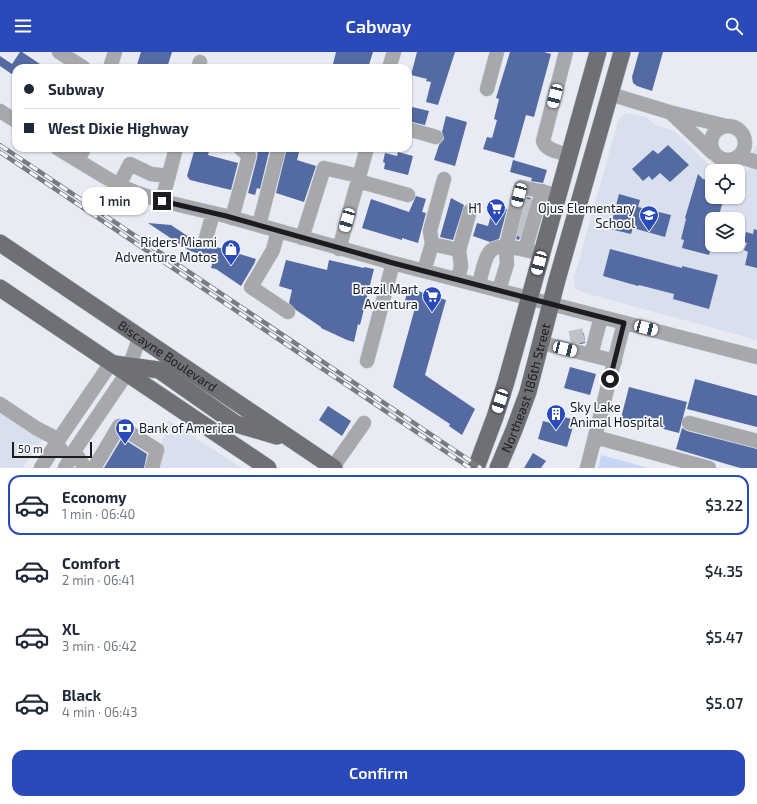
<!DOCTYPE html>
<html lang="en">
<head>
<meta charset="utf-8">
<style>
  :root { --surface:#fff; --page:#f2f2f3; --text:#1f2937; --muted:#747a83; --line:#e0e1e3; --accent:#2b4aba }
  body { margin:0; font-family:"Exo 2",sans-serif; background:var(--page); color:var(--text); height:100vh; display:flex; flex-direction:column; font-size:15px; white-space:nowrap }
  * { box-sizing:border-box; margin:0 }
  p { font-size:13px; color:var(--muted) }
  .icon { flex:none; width:22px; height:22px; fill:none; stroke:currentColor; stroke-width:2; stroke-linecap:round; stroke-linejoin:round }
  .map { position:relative; height:416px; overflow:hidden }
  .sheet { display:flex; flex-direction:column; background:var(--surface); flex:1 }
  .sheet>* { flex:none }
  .top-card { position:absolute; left:12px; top:12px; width:400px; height:88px; border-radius:12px; box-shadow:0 1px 3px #0004; display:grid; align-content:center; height:88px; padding:0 12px; background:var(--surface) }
  .tools { position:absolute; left:705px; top:112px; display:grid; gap:8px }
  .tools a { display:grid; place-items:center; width:40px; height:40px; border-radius:8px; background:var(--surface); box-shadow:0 1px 3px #0004; font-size:20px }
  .scale { position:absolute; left:12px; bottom:10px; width:80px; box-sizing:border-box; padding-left:4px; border:2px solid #1b1c1f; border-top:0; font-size:11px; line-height:14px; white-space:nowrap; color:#1b1c1f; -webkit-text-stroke:3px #f6f9ff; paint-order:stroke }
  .end { position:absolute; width:18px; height:18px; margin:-9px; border:5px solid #1b1c1f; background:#fff; box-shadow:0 0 0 2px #fff }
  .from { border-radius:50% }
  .bubble { position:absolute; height:28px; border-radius:12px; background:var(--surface); box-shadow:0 1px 3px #0004; font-size:13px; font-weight:600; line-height:28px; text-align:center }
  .car { position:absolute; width:12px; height:24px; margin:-12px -6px; border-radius:5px; box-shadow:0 0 3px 1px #0007; background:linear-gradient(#fff 24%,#345 0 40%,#fff 0 76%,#345 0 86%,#fff 0) }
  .top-card b { display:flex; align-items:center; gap:14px; height:38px; font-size:15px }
  .top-card b+b { border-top:1px solid var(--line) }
  .top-card i { width:10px; height:10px; background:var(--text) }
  ul { padding:7px 0 0; list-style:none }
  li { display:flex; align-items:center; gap:12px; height:60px; margin:0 8px 6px; padding:0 4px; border:2px solid transparent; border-radius:12px }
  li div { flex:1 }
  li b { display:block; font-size:15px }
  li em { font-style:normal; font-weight:600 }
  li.current { border-color:var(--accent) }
  li>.icon { width:36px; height:36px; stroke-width:1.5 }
  .button { display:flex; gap:8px; margin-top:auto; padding:8px 12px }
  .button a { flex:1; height:46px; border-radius:12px; background:var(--accent); color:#fff; font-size:16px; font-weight:600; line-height:46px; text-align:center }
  header { display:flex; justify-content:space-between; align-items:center; height:52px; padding:0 12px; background:var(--accent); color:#fff; font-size:18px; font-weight:600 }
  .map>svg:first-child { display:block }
</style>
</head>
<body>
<header><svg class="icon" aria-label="menu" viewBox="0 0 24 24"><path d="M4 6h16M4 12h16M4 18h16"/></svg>Cabway<svg class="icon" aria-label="search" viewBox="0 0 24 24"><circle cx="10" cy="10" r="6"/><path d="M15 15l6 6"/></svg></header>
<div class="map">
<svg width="757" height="416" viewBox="0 0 757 416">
  <rect width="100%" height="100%" fill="#e8ebf3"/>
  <path fill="#d8dfed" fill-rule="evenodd" d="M627,61L647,65L655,73L674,79L708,112L716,117L723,119H712V145H738V119H734L742,117L748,119L755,93L757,94V288L581,240L575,236L574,226L618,69L620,65ZM712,167H738V193H712Z
    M0,353L44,385L23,416H0Z
    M168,368L242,416H154Z"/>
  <path fill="#c8d6f6" d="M601,403L649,416H598Z"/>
  <path fill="#546aa2" d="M20,0H22L46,16H16V25L0,14V4L12,12Z
    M141,0H172L167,16H136Z
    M336,0H373L368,16H332Z
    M417,0H455L438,53L426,50L431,30L426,29L427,27L411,23Z
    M510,0H544L551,2L534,65L526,63L514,106L483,97L487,85L492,86L497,68L494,67L499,47L496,46Z
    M639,0H663L652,39L637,34L633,31L632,25Z
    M408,54L429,59L425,73L408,69Z
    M446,64L467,70L455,114L434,108L439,93L444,87L442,80Z
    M668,93L689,113L670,130L660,121L652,128L649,124L643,129L632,117L653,98L658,102Z
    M195,96H210L208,103L238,111L231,138L190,128L187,124Z
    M258,96H270L260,137L257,136L255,143L248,141L257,106Z
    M287,96H300L297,108L316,114L304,150L276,141Z
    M398,100L413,104L408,123L384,117L385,111L383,110L385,101L397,104Z
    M513,108L547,118L543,131L531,129L532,126L510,120Z
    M698,122L703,127L712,129V145H724L718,167H712V192L709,203L682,196L684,188L681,187L686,167L685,166Z
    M619,142L640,148L638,155L671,163L665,185L633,176L631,182L610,177Z
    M416,144L426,147L422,160L426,161L418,191L402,186V188L362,176L371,147L409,160Z
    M527,145L531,146L519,188L516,187Z
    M451,146L464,153L453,188L440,185Z
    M494,153L507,157L499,187L490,190L473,184L477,171L488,174Z
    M148,171L171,173L192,187L198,188L203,194L210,193L256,207L254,212L241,234L216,217L211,216L214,206L190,199Z
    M754,177L757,178V216L745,213L748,200L744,198L747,191L744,190L746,180L753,182Z
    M610,197L682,216V214L718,223L709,257L673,247L674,242L639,233L638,234L603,224Z
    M286,208L327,218L329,208L364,216V215L374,217L360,273L358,272L354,290L347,288L321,276V275L296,258L289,251L292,238L279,234Z
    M408,236L446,248L425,323L475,357L462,383L449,374L450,372L393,335L415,256L404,253Z
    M584,281L585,291L581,292L571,289L570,284Z
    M570,315L596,322L590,343L564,336Z
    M695,327L757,344V375L687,357Z
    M629,335L687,350L679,381L621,366Z
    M328,354L351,369L342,384L319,368Z
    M553,362L575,368L567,395L538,387L543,369L551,371Z
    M682,376L687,379L757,397V416H740L676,397Z
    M122,386L147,402L144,416H104Z
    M533,401L546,409L541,416H524Z"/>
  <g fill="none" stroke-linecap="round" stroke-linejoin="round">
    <path stroke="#bfc2c9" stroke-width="14" stroke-dasharray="14 7" stroke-linecap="butt" d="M524,153L535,156
      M521,165L532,168
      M518,177L528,180
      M570,286L584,283"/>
    <g stroke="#c3c6cd" stroke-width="15">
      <path id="minor" d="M59,0L84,16
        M566,0L543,89C546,99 560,100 569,103
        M110,16L115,0
        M198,16L200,10
        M389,16L394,0
        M487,37L497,0
        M610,42L669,60L726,74
        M0,59L16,69
        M671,61L713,101
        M711 91a17 17 0 1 1 34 0a17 17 0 1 1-34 0Z
        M408,77L436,85
        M57,96L105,125L119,133L137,141L162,149L226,164L393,211L757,305
        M740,105L757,110
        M78,109L84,96
        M358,129L408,143
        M119,133L130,112L151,122L169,124
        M162,149L176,96
        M232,166L249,104L240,96
        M259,173L279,96
        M278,179L273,198L251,235L288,260
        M206,186L213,161
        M302,186L324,116L359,124
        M432,192L459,198
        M339,197L367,96
        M525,198L542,139
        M424,219L432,192L430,179L444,127
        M458,228L461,214L459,198L470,159
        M479,233C481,224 484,208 489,201C497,188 529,199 542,202
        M499,238L507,212L506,194L521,135L558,143
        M542,291L615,309
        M591,303L601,265
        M367,309L393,211
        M0,352L36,376L53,385L61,398
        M689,371L757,389
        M595,385L709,416
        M74,399L85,416
        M333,415L364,371
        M41,416L57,390L111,311
        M65,416L74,399L127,321L140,284
        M94,416L119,374L157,398L152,416
        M587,416L624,271"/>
    </g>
    <g stroke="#c3c6cd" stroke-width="18">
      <g id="major">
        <path id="s1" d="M0,191L334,416"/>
        <path d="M0,236L268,416"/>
        <path d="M115,312L159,318L236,372L277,384"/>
        <path d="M476,416L495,365L506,330L598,0"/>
        <path id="s2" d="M498,416L514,378L528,340L557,228L622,0"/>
      </g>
    </g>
    <use href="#minor" stroke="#a7a8ab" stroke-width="14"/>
    <use href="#major" stroke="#6e7076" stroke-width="17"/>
    <g stroke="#7a7c81" stroke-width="4.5">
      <path id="rail" d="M0,93L481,416
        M0,100L470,416"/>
    </g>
    <use href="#rail" stroke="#f6f9ff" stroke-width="3" stroke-dasharray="9" stroke-linecap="butt"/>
  </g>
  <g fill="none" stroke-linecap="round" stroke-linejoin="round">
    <path stroke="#1b1c1f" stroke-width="5" d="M162,149L226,164L393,211L624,271L610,327"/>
  </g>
  <defs>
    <g id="supermarket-pin" transform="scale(1)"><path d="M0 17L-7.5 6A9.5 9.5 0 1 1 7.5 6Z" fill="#2b4aba" stroke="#f6f9ff"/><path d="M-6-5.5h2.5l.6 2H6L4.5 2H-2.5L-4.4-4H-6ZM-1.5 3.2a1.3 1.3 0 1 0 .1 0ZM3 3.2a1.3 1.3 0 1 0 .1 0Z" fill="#fff"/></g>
    <g id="school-pin" transform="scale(1)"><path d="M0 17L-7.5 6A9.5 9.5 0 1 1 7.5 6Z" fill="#2b4aba" stroke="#f6f9ff"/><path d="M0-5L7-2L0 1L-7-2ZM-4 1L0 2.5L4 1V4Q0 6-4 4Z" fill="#fff"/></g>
    <g id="shop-pin" transform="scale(1)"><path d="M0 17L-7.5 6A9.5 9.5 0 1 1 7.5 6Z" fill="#2b4aba" stroke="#f6f9ff"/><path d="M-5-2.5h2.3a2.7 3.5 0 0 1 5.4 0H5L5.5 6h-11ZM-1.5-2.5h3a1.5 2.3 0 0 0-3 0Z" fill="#fff"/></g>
    <g id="building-pin" transform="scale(1)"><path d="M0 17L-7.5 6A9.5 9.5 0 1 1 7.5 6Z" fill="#2b4aba" stroke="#f6f9ff"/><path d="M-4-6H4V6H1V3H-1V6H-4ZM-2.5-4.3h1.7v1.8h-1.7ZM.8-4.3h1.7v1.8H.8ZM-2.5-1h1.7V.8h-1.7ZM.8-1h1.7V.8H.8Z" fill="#fff"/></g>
    <g id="bank-pin" transform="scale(1)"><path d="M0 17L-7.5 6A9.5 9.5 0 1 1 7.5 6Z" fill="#2b4aba" stroke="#f6f9ff"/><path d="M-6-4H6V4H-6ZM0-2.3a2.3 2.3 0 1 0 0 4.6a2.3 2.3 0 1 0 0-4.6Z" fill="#fff"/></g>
  </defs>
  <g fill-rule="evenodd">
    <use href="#supermarket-pin" x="496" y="156"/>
    <use href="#school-pin" x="649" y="163"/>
    <use href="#shop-pin" x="231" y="197"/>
    <use href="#supermarket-pin" x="432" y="244"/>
    <use href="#building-pin" x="556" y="362"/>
    <use href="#bank-pin" x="125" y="376"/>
  </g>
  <g text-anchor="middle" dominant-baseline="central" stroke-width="3.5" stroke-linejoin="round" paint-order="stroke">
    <g font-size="13" fill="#1b1c1f" stroke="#f6f9ff" text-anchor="end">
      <text x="482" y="156">H1</text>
      <text x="635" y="156">Ojus Elementary<tspan x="635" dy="15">School</tspan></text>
      <text x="217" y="190">Riders Miami<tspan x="217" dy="15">Adventure Motos</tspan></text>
      <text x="418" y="237">Brazil Mart<tspan x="418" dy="15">Aventura</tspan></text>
      <text x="570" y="355" text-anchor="start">Sky Lake<tspan x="570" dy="15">Animal Hospital</tspan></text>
      <text x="139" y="376" text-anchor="start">Bank of America</text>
    </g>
    <g font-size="13" fill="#1b1c1f" stroke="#f6f9ff">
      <text stroke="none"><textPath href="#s1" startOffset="202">Biscayne Boulevard</textPath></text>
      <text stroke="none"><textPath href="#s2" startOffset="85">Northeast 186th Street</textPath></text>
    </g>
  </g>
</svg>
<div class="tools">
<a><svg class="icon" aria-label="locate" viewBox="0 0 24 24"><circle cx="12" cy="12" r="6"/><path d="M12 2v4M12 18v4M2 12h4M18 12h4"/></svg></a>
<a><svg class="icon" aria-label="layers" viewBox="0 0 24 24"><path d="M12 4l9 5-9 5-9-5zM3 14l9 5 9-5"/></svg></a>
</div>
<div class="scale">50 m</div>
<i class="end from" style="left:610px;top:327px"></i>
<i class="end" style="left:162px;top:149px"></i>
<div class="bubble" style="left:82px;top:135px;width:66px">1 min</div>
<i class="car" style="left:555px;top:44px;rotate:194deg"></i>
<i class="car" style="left:519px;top:143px;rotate:195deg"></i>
<i class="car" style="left:347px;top:168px;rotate:196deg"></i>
<i class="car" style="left:539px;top:211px;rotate:195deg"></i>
<i class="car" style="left:646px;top:276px;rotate:105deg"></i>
<i class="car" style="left:565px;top:297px;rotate:104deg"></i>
<i class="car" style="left:500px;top:349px;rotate:198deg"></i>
<div class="top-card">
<b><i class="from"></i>Subway</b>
<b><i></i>West Dixie Highway</b>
</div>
</div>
<section class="sheet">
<ul>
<li class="current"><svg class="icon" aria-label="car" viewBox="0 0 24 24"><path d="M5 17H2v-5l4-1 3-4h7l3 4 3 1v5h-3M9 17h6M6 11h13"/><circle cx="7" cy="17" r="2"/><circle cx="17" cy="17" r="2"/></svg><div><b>Economy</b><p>1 min · 06:40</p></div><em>$3.22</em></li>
<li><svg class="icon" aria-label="car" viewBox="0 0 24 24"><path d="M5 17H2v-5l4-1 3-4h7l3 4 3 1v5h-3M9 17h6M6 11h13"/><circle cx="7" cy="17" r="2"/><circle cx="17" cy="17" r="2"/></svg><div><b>Comfort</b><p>2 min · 06:41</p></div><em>$4.35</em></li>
<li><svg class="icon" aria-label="car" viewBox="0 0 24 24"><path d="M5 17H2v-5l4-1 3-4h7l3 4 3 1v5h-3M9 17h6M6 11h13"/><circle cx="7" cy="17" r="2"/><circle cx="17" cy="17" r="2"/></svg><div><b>XL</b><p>3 min · 06:42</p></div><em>$5.47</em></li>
<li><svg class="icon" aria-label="car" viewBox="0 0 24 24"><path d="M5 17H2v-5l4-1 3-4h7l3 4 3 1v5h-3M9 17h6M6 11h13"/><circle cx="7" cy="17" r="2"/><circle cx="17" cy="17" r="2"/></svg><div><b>Black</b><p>4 min · 06:43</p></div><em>$5.07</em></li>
</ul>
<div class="button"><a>Confirm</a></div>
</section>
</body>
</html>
